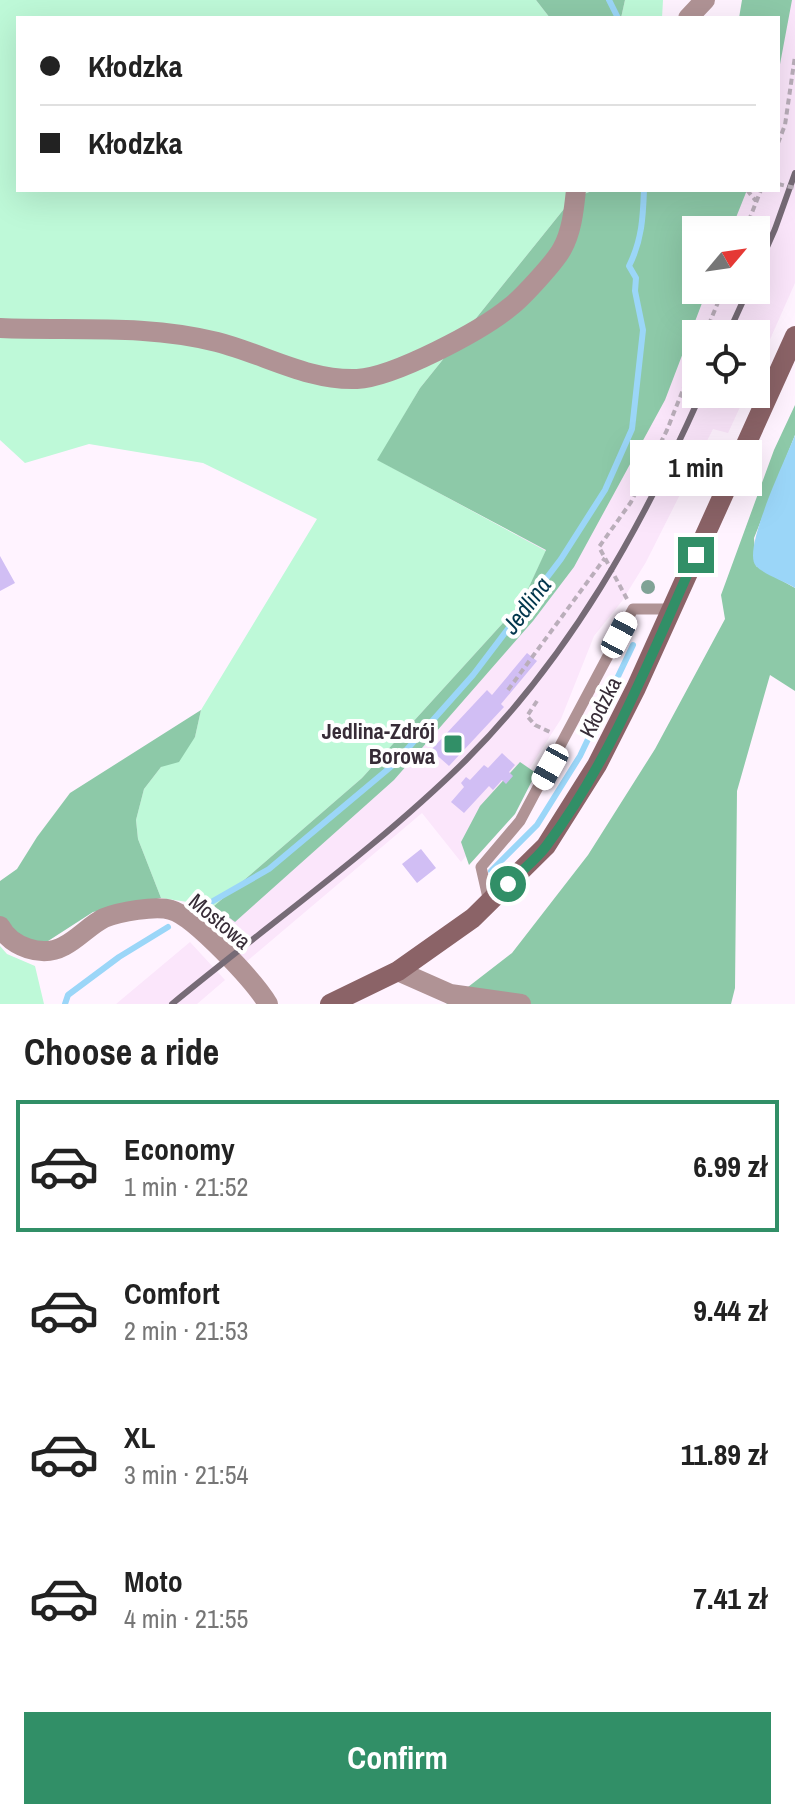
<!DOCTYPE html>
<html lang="en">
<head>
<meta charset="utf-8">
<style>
  :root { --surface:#fff; --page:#f2f2f2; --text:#222; --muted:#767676; --line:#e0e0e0; --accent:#318f67 }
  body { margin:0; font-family:"Archivo Narrow",sans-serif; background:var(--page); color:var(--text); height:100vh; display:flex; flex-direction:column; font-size:30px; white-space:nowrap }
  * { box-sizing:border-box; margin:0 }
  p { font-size:26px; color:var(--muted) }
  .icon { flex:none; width:44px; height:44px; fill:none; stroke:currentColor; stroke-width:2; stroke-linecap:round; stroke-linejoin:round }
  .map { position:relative; height:1004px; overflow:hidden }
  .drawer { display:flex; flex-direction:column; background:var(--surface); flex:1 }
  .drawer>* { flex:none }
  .banner { position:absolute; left:16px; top:16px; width:764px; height:176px; border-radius:0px; box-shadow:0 8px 32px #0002; display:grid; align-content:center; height:176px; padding:0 24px; background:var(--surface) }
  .needle { width:52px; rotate:61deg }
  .tools { position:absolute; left:682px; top:216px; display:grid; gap:16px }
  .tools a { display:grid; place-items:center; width:88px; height:88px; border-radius:0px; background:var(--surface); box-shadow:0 8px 32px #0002; font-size:40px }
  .end { position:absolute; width:36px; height:36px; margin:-18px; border:10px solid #318f67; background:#fff; box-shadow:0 0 0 4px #fff }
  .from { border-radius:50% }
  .bubble { position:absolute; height:56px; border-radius:0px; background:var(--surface); box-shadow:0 8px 32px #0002; font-size:26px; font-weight:700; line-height:56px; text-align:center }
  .car { position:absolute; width:24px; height:48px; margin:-24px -12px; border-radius:10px; box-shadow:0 0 6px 2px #0007; background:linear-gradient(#fff 24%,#345 0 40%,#fff 0 76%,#345 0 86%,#fff 0) }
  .banner b { display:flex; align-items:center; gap:28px; height:76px; font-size:30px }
  .banner b+b { border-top:2px solid var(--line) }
  .banner i { width:20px; height:20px; background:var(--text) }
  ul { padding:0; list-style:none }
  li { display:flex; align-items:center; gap:24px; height:132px; margin:0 16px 12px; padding:0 8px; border:4px solid transparent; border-radius:0px }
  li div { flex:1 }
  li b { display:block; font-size:30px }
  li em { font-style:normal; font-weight:700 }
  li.on { border-color:var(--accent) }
  li>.icon { width:72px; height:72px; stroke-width:1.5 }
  h2 { padding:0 24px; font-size:36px; line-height:96px }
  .button { display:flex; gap:16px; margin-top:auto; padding:16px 24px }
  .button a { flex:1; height:92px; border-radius:0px; background:var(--accent); color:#fff; font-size:32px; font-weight:700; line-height:92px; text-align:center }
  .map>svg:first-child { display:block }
</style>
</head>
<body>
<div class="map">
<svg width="795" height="1004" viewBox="0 0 795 1004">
  <rect width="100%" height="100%" fill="#fff3ff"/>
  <path fill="#fbe6fb" d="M748,0H795V283L756,371V334H696V394H746L728,433L713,429L646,562L622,601L594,636L561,719L499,816L461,862L422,813L246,962L212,925L267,878L696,290H756V230H714L720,190H778V18Z
    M190,942L225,980L197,1004H116Z"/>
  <path fill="#bef9d8" d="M0,0H536L550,18H18V190H594L572,199L420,388L378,460L546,551L522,602L362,778L214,906L161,898L138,839L136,820L144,789L161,767L195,737L201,710L317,519L203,463L89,444L25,463L0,440Z
    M625,0H663L662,18H621Z
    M0,946L7,954L35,966L44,1004H0Z"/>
  <path fill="#8dc9a8" d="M536,0H625L621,18H550Z
    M742,0H792L778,75V18H739Z
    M594,190H747L731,230H696V290H707L665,400L574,567L533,621L394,780L235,922L214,906L362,778L522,602L546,550L377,460L420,388L572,199Z
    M795,405V435L754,538L756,566L795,588V691L770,675L737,791L735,988L731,1004H446L512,953L588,855L655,749L725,619L721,595L774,450Z
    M201,710L195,737L179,762L161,767L144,789L136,820L138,839L161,898L93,912L45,943L20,947L0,926V881L17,869L37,837L70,793Z
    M520,762L536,773L515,814L469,865L461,842L480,806Z"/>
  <path fill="#9bd6f8" d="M795,435V588C784,581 765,575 756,566C741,551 787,456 795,435Z"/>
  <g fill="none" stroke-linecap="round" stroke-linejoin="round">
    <path stroke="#9bd6f8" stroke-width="6" d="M609,0L618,18
      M491,871L537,825L580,756L633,645
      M199,909L269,869L393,765L473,675L561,559L605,490L632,429L643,330L635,291L636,278L629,266C642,240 643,217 644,190
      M65,1004L68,995L119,957L168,927"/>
  </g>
  <path fill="#d1bef4" d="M0,556L15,583L0,591Z
    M527,653L537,661L501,704L504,707L449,766L431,750L487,690L492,695Z
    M502,753L515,765L509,772L513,776L506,784L502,780L493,790L489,786L464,813L451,802L464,787L461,783L466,777L470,780L484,765L488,768Z
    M421,849L436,868L417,883L402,864Z"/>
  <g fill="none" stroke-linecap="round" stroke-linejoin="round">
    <path stroke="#baaeba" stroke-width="4" stroke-dasharray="6 4" stroke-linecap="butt" d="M778,143L785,125L795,56
      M747,190L756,201
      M745,230L761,190
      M705,334L723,290
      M627,599L599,547L631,502L667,430L696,357
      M508,690L605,558
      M537,701L527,716L535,725L552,733"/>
    <path stroke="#b09395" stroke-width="11" d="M489,902L481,867L520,821L633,609H672"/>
    <path stroke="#b09395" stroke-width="20" d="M688,18L705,0
      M0,328C72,331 147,324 217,342C264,354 308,381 357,379C394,377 481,331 510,307C522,298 555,262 562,249C572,231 574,209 576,190
      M0,926C11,947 42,958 64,946C78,939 90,925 104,918C119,912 156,905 171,910C194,916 255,982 268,1004
      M398,971L450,994L521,1004"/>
    <path stroke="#8b6367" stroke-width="20" d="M330,1004L398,971L473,918L546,846L597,765L636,688L795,336"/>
    <path stroke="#766b76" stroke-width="6" d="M756,272L775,229L795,173
      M728,334L748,290
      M172,1004C270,923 376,849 466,760C571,655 641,528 701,394"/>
    <path stroke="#baaeba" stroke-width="4" stroke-dasharray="6 4" stroke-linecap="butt" d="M778,184L795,188"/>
  </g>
  <circle fill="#80a296" cx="648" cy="587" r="7"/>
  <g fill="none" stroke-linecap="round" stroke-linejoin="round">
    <path stroke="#318f67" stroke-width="10" d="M508,884C521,871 537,859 547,845C612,758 652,653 696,555"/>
  </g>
  <rect fill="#318f67" stroke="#fff" stroke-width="3" x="443" y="734" width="20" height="20" rx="4"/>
  <g text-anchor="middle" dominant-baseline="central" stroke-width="8" stroke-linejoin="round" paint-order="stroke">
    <g font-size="22" fill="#372c37" stroke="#fff">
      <text transform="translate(600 707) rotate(-63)">Kłodzka</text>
      <text transform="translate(220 921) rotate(40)">Mostowa</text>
    </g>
    <g font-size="22" font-weight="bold" fill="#372c37" stroke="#fff" text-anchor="end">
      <text x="435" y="731">Jedlina-Zdrój<tspan x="435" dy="25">Borowa</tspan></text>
    </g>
    <g font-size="24" font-style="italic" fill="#02364d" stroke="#fff">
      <text transform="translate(526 605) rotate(-53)">Jedlina</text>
    </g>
  </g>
</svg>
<div class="tools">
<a><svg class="needle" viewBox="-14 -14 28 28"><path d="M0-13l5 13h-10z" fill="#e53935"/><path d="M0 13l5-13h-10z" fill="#767676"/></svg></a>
<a><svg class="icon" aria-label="locate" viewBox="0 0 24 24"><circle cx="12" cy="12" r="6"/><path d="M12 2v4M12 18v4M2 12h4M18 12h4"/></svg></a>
</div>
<i class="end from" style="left:508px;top:884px"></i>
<i class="end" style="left:696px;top:555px"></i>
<div class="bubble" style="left:630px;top:440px;width:132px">1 min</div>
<i class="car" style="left:619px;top:635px;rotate:28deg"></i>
<i class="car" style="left:550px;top:767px;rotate:209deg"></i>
<div class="banner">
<b><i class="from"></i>Kłodzka</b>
<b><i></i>Kłodzka</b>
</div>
</div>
<section class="drawer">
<h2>Choose a ride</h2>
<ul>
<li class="on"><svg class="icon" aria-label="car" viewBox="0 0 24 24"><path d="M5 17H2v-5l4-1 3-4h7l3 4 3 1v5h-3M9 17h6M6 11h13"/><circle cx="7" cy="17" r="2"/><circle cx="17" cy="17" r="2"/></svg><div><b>Economy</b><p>1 min · 21:52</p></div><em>6.99 zł</em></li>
<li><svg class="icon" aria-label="car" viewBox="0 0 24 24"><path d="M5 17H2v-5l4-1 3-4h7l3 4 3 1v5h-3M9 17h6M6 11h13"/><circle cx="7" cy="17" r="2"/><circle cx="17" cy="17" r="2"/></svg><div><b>Comfort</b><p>2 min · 21:53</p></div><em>9.44 zł</em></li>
<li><svg class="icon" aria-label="car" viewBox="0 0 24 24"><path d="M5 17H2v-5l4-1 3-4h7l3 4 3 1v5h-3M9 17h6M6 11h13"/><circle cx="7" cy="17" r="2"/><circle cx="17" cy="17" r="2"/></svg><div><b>XL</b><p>3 min · 21:54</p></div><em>11.89 zł</em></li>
<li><svg class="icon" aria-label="car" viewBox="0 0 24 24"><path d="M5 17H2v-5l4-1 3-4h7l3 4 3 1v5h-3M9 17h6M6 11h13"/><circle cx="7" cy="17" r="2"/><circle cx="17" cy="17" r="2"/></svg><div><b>Moto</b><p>4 min · 21:55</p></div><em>7.41 zł</em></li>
</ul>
<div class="button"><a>Confirm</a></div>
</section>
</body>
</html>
